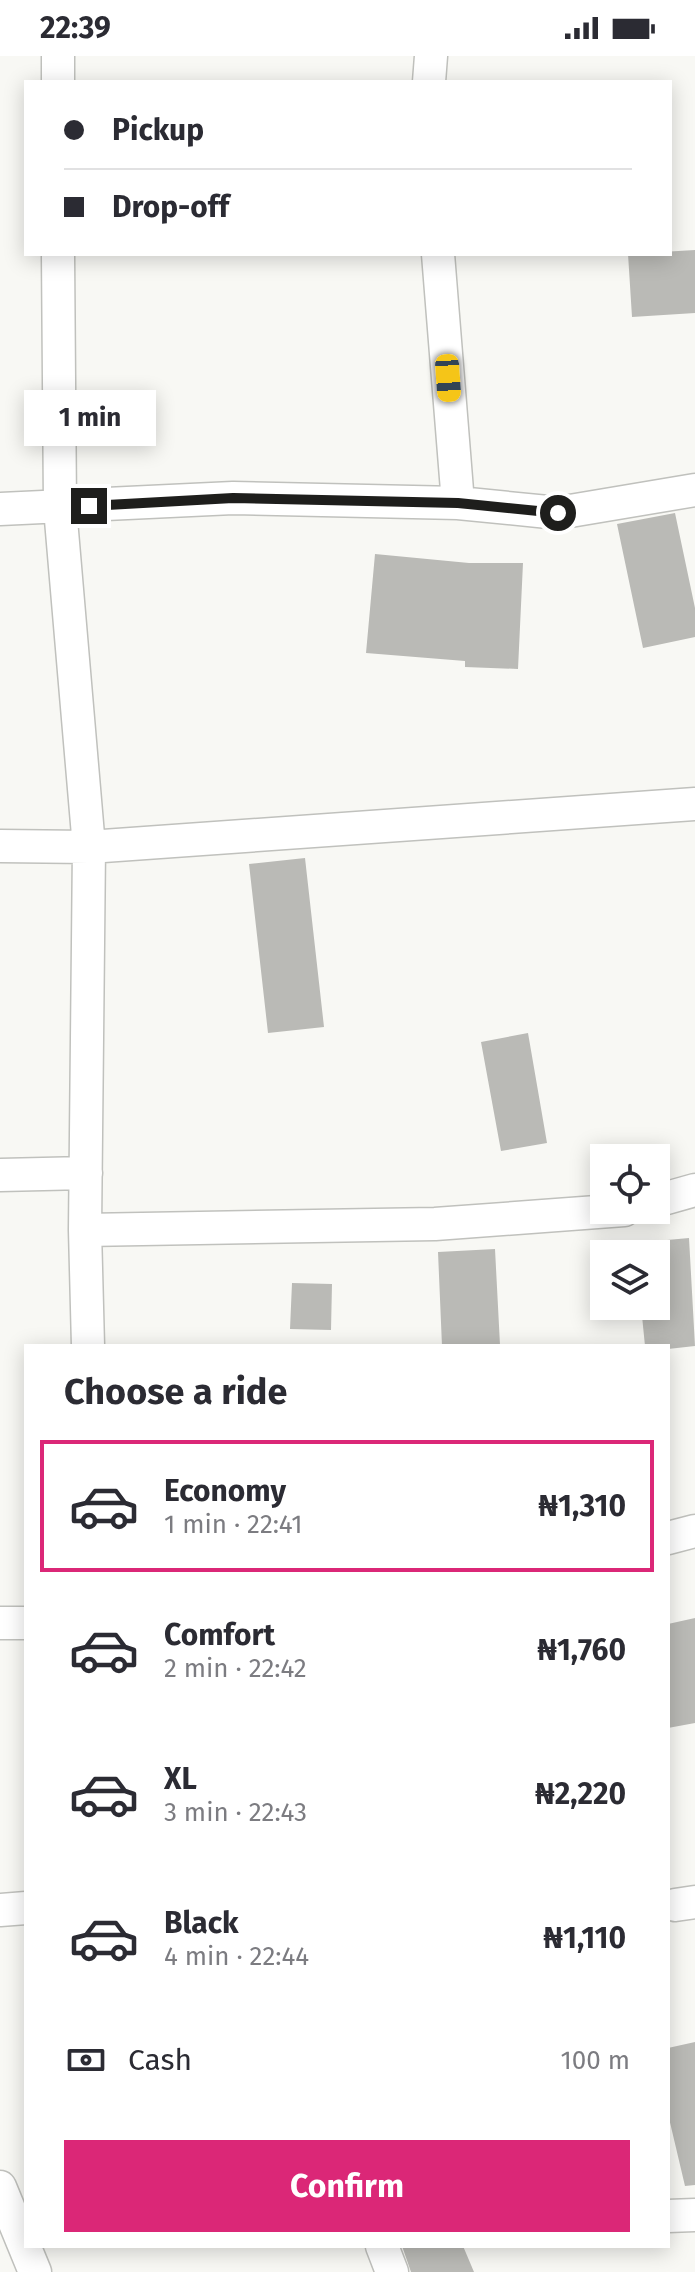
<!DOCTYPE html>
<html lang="en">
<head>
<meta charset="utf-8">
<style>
  :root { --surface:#fff; --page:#f7f7f7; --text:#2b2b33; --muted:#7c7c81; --line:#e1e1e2; --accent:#db2777 }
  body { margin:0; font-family:"Fira Sans",sans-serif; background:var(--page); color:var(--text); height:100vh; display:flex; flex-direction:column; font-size:30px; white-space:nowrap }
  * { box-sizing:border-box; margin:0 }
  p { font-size:26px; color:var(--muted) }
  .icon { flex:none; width:44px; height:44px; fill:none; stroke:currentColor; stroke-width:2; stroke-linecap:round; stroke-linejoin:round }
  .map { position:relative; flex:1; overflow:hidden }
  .sheet { position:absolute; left:24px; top:1288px; width:646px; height:904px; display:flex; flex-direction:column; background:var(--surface); border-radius:0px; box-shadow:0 4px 20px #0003 }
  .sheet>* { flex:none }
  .hud { position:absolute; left:24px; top:24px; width:648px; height:176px; border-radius:0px; box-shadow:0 4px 20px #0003; display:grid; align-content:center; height:176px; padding:0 40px; background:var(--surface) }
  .controls { position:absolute; left:590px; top:1088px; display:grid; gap:16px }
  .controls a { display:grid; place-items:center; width:80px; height:80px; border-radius:0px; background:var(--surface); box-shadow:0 4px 20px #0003; font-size:40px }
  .end { position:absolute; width:36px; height:36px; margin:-18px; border:10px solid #1e1e1c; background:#fff; box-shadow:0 0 0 4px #fff }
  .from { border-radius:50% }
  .bubble { position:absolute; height:56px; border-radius:0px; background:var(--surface); box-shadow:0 4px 20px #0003; font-size:26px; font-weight:700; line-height:56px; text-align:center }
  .car { position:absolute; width:24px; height:48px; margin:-24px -12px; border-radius:10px; box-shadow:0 0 6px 2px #0007; background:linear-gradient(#f5c518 24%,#345 0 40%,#f5c518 0 76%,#345 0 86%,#f5c518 0) }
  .hud b { display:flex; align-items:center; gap:28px; height:76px; font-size:30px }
  .hud b+b { border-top:2px solid var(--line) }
  .hud i { width:20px; height:20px; background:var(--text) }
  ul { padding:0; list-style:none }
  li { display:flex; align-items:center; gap:24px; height:132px; margin:0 16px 12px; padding:0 24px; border:4px solid transparent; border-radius:0px }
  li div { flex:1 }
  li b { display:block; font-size:30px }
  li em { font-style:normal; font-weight:700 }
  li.current { border-color:var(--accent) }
  li>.icon { width:72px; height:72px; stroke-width:1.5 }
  h2 { padding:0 40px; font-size:36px; line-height:96px }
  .pay { display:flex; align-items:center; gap:20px; height:88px; padding:0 40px; font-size:30px }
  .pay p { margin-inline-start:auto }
  .action { display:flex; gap:16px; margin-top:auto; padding:16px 40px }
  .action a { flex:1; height:92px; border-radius:0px; background:var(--accent); color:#fff; font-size:32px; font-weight:700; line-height:92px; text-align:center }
  .status { display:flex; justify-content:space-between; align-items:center; height:56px; padding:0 40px; background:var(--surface); direction:ltr }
  .status svg { height:22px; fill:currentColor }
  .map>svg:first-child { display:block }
</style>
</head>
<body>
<div class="status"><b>22:39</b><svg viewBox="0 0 49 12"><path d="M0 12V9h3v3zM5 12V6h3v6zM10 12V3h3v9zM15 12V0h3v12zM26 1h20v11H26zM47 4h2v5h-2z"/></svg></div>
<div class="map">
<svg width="695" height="2216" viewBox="0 0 695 2216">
  <rect width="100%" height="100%" fill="#f8f8f4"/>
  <path fill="#babab6" d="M695,194V257L632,261L628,198Z
    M675,457L695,552V581L643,592L617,468Z
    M375,498L469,507H523L518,613L465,611V605L366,597Z
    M305,802L324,971L268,977L249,808Z
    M528,977L547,1087L501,1095L481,986Z
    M689,1182L695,1290L668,1293V1290H645L641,1250H656V1185Z
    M495,1193L500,1289L442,1290L438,1196Z
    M292,1227L332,1228L331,1274L290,1273Z
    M695,1562V1667L668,1672V1568Z
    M695,1986V2129L685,2130L668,2058V1992Z
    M402,2190H463L474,2216H411Z"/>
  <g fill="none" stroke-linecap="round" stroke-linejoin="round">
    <g stroke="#c0c1bd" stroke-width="35">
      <path id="minor" d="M58,0V26
        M429,26L431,0
        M58,198L60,452L89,791L85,1174L88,1290
        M438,198L458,447
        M0,453L233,442L458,447L558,457L695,434
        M0,790L89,791L695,748
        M0,1119L86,1117
        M656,1145L695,1134
        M85,1174L435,1168L624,1154
        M668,1482L695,1475
        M0,1567H26
        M675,1849L695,1846
        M0,1854L26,1852
        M0,2131L35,2216
        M668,2160L695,2159
        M382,2190L392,2216"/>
    </g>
    <use href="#minor" stroke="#fff" stroke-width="32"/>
  </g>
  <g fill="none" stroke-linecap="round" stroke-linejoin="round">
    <path stroke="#1e1e1c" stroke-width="10" d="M89,450L233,442L458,447L558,457"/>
  </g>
</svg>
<div class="controls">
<a><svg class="icon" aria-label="locate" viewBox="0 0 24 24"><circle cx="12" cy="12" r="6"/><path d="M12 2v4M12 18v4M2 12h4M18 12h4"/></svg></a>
<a><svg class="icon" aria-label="layers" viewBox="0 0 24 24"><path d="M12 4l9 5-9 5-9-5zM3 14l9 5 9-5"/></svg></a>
</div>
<i class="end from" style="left:558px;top:457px"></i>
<i class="end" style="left:89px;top:450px"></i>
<div class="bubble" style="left:24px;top:334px;width:132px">1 min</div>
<i class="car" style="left:448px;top:322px;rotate:176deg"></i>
<div class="hud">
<b><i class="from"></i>Pickup</b>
<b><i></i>Drop-off</b>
</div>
<section class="sheet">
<h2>Choose a ride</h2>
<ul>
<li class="current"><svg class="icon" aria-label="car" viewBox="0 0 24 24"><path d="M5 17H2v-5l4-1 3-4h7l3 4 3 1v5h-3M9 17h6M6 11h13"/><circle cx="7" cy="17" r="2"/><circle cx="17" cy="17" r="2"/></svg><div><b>Economy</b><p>1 min · 22:41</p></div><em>₦1,310</em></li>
<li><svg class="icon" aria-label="car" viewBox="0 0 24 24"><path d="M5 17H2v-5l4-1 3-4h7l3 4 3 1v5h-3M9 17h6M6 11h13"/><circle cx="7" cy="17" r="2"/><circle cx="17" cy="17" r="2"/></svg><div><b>Comfort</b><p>2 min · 22:42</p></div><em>₦1,760</em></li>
<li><svg class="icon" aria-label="car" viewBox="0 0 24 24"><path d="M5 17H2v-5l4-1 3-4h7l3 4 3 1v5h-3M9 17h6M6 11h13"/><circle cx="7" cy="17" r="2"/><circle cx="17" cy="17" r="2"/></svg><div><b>XL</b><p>3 min · 22:43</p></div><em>₦2,220</em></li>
<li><svg class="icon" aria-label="car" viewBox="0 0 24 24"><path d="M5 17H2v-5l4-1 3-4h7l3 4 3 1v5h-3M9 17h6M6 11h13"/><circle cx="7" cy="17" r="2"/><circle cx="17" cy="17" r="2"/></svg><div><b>Black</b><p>4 min · 22:44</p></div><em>₦1,110</em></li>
</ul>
<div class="pay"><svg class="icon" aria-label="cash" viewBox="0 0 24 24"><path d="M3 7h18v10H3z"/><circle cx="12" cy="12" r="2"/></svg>Cash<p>100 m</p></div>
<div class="action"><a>Confirm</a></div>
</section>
</div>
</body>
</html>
